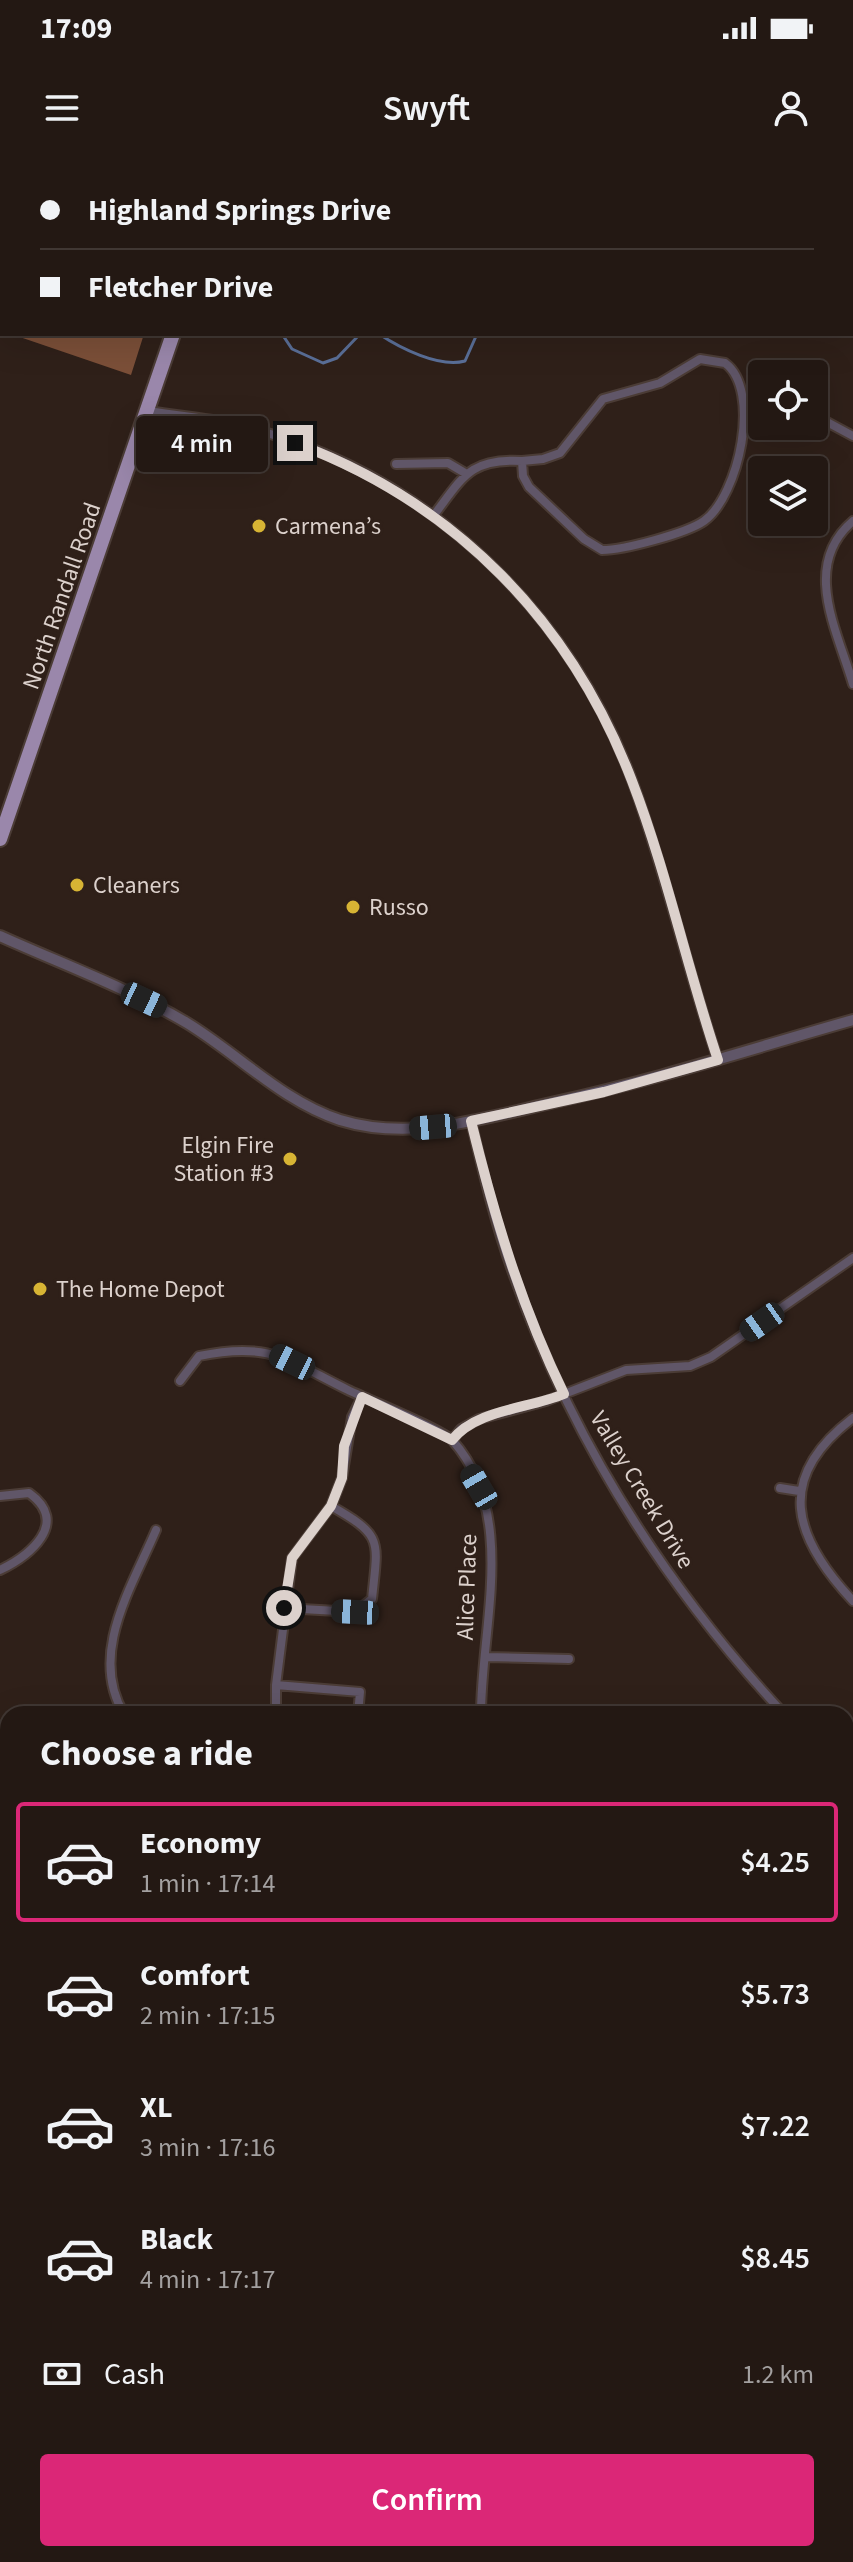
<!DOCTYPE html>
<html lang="en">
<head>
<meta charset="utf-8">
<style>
  :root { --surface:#231813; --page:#2f2521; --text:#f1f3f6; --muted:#a3a0a0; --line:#403733; --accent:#db2777 }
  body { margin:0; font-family:"Source Sans 3",sans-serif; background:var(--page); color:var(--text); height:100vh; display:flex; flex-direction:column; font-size:30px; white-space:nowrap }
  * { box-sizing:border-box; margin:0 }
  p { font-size:26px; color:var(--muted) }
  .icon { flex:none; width:44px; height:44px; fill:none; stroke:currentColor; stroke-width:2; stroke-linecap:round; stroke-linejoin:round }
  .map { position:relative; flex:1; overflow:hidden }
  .side { position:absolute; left:0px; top:1546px; width:854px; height:856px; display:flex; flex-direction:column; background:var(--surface); border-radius:24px 24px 0 0; box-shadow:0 8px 32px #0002,0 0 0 2px var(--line) }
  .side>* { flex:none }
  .guide { position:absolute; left:0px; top:0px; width:854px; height:176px; box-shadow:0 8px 32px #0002,0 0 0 2px var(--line); display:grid; align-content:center; height:176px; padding:0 40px; background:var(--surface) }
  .buttons { position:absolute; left:748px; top:200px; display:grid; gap:16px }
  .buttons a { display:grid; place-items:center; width:80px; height:80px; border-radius:8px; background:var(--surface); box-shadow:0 8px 32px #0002,0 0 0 2px var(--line); font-size:40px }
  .end { position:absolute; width:36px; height:36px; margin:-18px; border:10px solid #dcd1cc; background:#111; box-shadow:0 0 0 4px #111 }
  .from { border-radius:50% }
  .bubble { position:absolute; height:56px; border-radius:8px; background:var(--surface); box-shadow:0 8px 32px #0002,0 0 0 2px var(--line); font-size:26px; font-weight:600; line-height:56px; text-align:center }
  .car { position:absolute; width:24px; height:48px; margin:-24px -12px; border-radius:10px; box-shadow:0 0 6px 2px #0007; background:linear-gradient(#222 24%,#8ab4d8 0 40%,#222 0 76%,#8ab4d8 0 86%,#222 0) }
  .guide b { display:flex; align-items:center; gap:28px; height:76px; font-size:30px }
  .guide b+b { border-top:2px solid var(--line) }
  .guide i { width:20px; height:20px; background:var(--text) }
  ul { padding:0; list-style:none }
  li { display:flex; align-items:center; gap:24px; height:120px; margin:0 16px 12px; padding:0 24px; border:4px solid transparent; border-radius:8px }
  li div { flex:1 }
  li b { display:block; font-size:30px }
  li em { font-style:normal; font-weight:600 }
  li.active { border-color:var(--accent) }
  li>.icon { width:72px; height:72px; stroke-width:1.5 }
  h2 { padding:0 40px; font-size:36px; line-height:96px }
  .pay { display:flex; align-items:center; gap:20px; height:88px; padding:0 40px; font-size:30px }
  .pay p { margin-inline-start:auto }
  .button { display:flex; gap:16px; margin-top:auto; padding:16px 40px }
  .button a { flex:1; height:92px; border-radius:8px; background:var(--accent); color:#fff; font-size:32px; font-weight:600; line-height:92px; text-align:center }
  .status { display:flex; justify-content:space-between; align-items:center; height:56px; padding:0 40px; background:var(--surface); direction:ltr }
  .status svg { height:22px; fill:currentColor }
  header { display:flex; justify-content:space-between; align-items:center; height:104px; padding:0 40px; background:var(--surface); font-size:36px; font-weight:600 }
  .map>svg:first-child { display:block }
</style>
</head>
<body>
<div class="status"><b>17:09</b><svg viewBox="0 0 49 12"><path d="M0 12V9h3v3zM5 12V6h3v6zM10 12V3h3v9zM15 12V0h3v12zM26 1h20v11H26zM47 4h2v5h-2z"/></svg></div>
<header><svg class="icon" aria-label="menu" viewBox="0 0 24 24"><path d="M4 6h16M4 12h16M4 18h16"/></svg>Swyft<svg class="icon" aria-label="person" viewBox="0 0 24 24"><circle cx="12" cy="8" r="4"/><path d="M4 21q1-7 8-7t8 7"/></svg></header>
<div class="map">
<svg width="853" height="2402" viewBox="0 0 853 2402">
  <rect width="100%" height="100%" fill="#2f2019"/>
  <path fill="#3c2a22" d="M846,1913L853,1917V2203L846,2200Z"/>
  <path fill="#523221" d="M846,1702L853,1707V1744L846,1754Z"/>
  <path fill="#7b4f38" d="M0,0H198L2,2V171Z
    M11,174H144L131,215Z"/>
  <path fill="#5a6f98" d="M772,2394H807L805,2402H771Z"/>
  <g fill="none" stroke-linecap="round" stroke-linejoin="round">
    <path stroke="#5a6f98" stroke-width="3" d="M0,38H2
      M852,62H853
      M282,174L292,189L323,203L337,198L360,174
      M379,174C400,188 439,208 465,201L477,174"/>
    <g stroke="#4b3c36" stroke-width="12">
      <path id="minor" d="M147,251C183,256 219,259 254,269C431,318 570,452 633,623C666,713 687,809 718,900
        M814,255L853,276
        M396,304L448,303L465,313
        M434,355C463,317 470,298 522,301L523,316L529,327L584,379L602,390C624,390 687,373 704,361C739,336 762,230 725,203L700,199L660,223L603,239L560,293L543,299L522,301
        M853,361C801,405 837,470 853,524
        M471,961C483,1012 495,1063 513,1113C571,1278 665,1426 784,1554
        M180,1221L199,1196C270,1181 287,1200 348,1230C367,1239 443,1270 453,1281C518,1355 481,1467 481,1554
        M853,1258C774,1318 793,1377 853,1441
        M452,1280L461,1269L479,1259L546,1241L626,1210L690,1206L711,1197L853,1098
        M780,1328L799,1331
        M0,1336L29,1333C71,1363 29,1396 0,1410
        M284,1448L355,1452L372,1439C378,1380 384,1376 331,1346
        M485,1497L569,1499
        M276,1525L360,1532L358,1554
        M124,1554C88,1494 132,1427 156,1370
        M276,1554V1525L292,1398L331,1346L342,1318L352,1257L362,1237
        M846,1613L853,1620
        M846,1764L853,1754
        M846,1840L853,1844
        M0,2173L8,2174
        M330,2394L332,2402
        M34,2402L38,2394"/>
    </g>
    <g stroke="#4b3c36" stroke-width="14">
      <path id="tertiary" d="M0,776C62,804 128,828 187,863C238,894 282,941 340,960C411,982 485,958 555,942C656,920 754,888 853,860"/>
    </g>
    <g stroke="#4b3c36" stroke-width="16">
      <path id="secondary" d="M0,1734L8,1741
        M846,2224L853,2227"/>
    </g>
    <g stroke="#4b3c36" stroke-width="18">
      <path id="primary" d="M228,2V0
        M0,679L173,174"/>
    </g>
    <use href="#minor" stroke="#605668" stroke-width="8"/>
    <use href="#tertiary" stroke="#605668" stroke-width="10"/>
    <use href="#secondary" stroke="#81718e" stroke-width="12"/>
    <use href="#primary" stroke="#9a87ab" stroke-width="14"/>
  </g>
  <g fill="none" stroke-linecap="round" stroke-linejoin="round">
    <path stroke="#dcd1cc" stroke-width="10" d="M284,1448L292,1398L331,1346L342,1318L344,1286L362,1237L452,1280C477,1249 528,1249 564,1234C521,1146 494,1055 471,961L604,932L718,900C687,808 667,712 632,621C571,462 456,343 295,283"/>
  </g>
  <g fill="#d7b434" stroke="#2f2019" stroke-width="3">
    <circle cx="259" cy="366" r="8"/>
    <circle cx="77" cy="725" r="8"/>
    <circle cx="353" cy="747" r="8"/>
    <circle cx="290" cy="999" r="8"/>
    <circle cx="40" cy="1129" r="8"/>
  </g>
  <g text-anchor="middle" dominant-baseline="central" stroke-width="6" stroke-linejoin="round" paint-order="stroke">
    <g font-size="24" fill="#dcd1cc" stroke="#2f2019" text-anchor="start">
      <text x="275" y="366">Carmena’s</text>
      <text x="93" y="725">Cleaners</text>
      <text x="369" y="747">Russo</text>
      <text x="274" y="985" text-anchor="end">Elgin Fire<tspan x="274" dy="28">Station #3</tspan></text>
      <text x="56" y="1129">The Home Depot</text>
    </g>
    <g font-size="24" fill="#dcd1cc" stroke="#2f2019">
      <text transform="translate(62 436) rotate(-71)">North Randall Road</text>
      <text transform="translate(642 1330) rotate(59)">Valley Creek Drive</text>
      <text transform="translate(467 1427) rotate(-88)">Alice Place</text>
    </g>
  </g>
</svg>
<div class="buttons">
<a><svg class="icon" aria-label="locate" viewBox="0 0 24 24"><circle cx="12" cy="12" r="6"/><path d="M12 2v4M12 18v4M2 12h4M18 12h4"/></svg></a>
<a><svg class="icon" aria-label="layers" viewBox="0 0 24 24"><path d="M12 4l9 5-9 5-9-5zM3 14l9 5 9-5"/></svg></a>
</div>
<i class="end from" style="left:284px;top:1448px"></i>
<i class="end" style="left:295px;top:283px"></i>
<div class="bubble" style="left:136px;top:256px;width:132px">4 min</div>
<i class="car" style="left:144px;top:840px;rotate:115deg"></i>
<i class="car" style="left:433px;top:967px;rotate:265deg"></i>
<i class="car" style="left:762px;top:1162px;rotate:235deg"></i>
<i class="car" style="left:292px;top:1202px;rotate:296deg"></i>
<i class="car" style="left:479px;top:1327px;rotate:330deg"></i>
<i class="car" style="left:355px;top:1452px;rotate:273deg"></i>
<div class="guide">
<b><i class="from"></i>Highland Springs Drive</b>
<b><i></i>Fletcher Drive</b>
</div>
<section class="side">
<h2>Choose a ride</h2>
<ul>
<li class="active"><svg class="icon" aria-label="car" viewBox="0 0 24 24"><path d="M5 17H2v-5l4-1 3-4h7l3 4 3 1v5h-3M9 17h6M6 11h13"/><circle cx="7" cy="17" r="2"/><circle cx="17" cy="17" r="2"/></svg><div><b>Economy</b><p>1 min · 17:14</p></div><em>$4.25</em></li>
<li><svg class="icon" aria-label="car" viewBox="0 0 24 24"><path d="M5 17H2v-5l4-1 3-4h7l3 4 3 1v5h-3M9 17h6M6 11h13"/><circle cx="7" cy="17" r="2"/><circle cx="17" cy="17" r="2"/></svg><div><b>Comfort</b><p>2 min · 17:15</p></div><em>$5.73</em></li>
<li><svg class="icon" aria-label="car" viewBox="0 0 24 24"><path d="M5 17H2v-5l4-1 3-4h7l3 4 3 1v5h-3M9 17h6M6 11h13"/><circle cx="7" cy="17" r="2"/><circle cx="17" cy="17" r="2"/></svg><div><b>XL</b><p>3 min · 17:16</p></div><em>$7.22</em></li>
<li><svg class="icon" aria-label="car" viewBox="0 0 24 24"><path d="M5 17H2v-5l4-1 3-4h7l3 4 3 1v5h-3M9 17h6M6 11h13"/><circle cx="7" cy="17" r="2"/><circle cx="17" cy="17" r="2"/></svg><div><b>Black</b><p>4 min · 17:17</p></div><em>$8.45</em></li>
</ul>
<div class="pay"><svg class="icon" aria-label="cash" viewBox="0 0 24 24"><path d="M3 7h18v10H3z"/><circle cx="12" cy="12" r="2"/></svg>Cash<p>1.2 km</p></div>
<div class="button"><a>Confirm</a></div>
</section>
</div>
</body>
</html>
